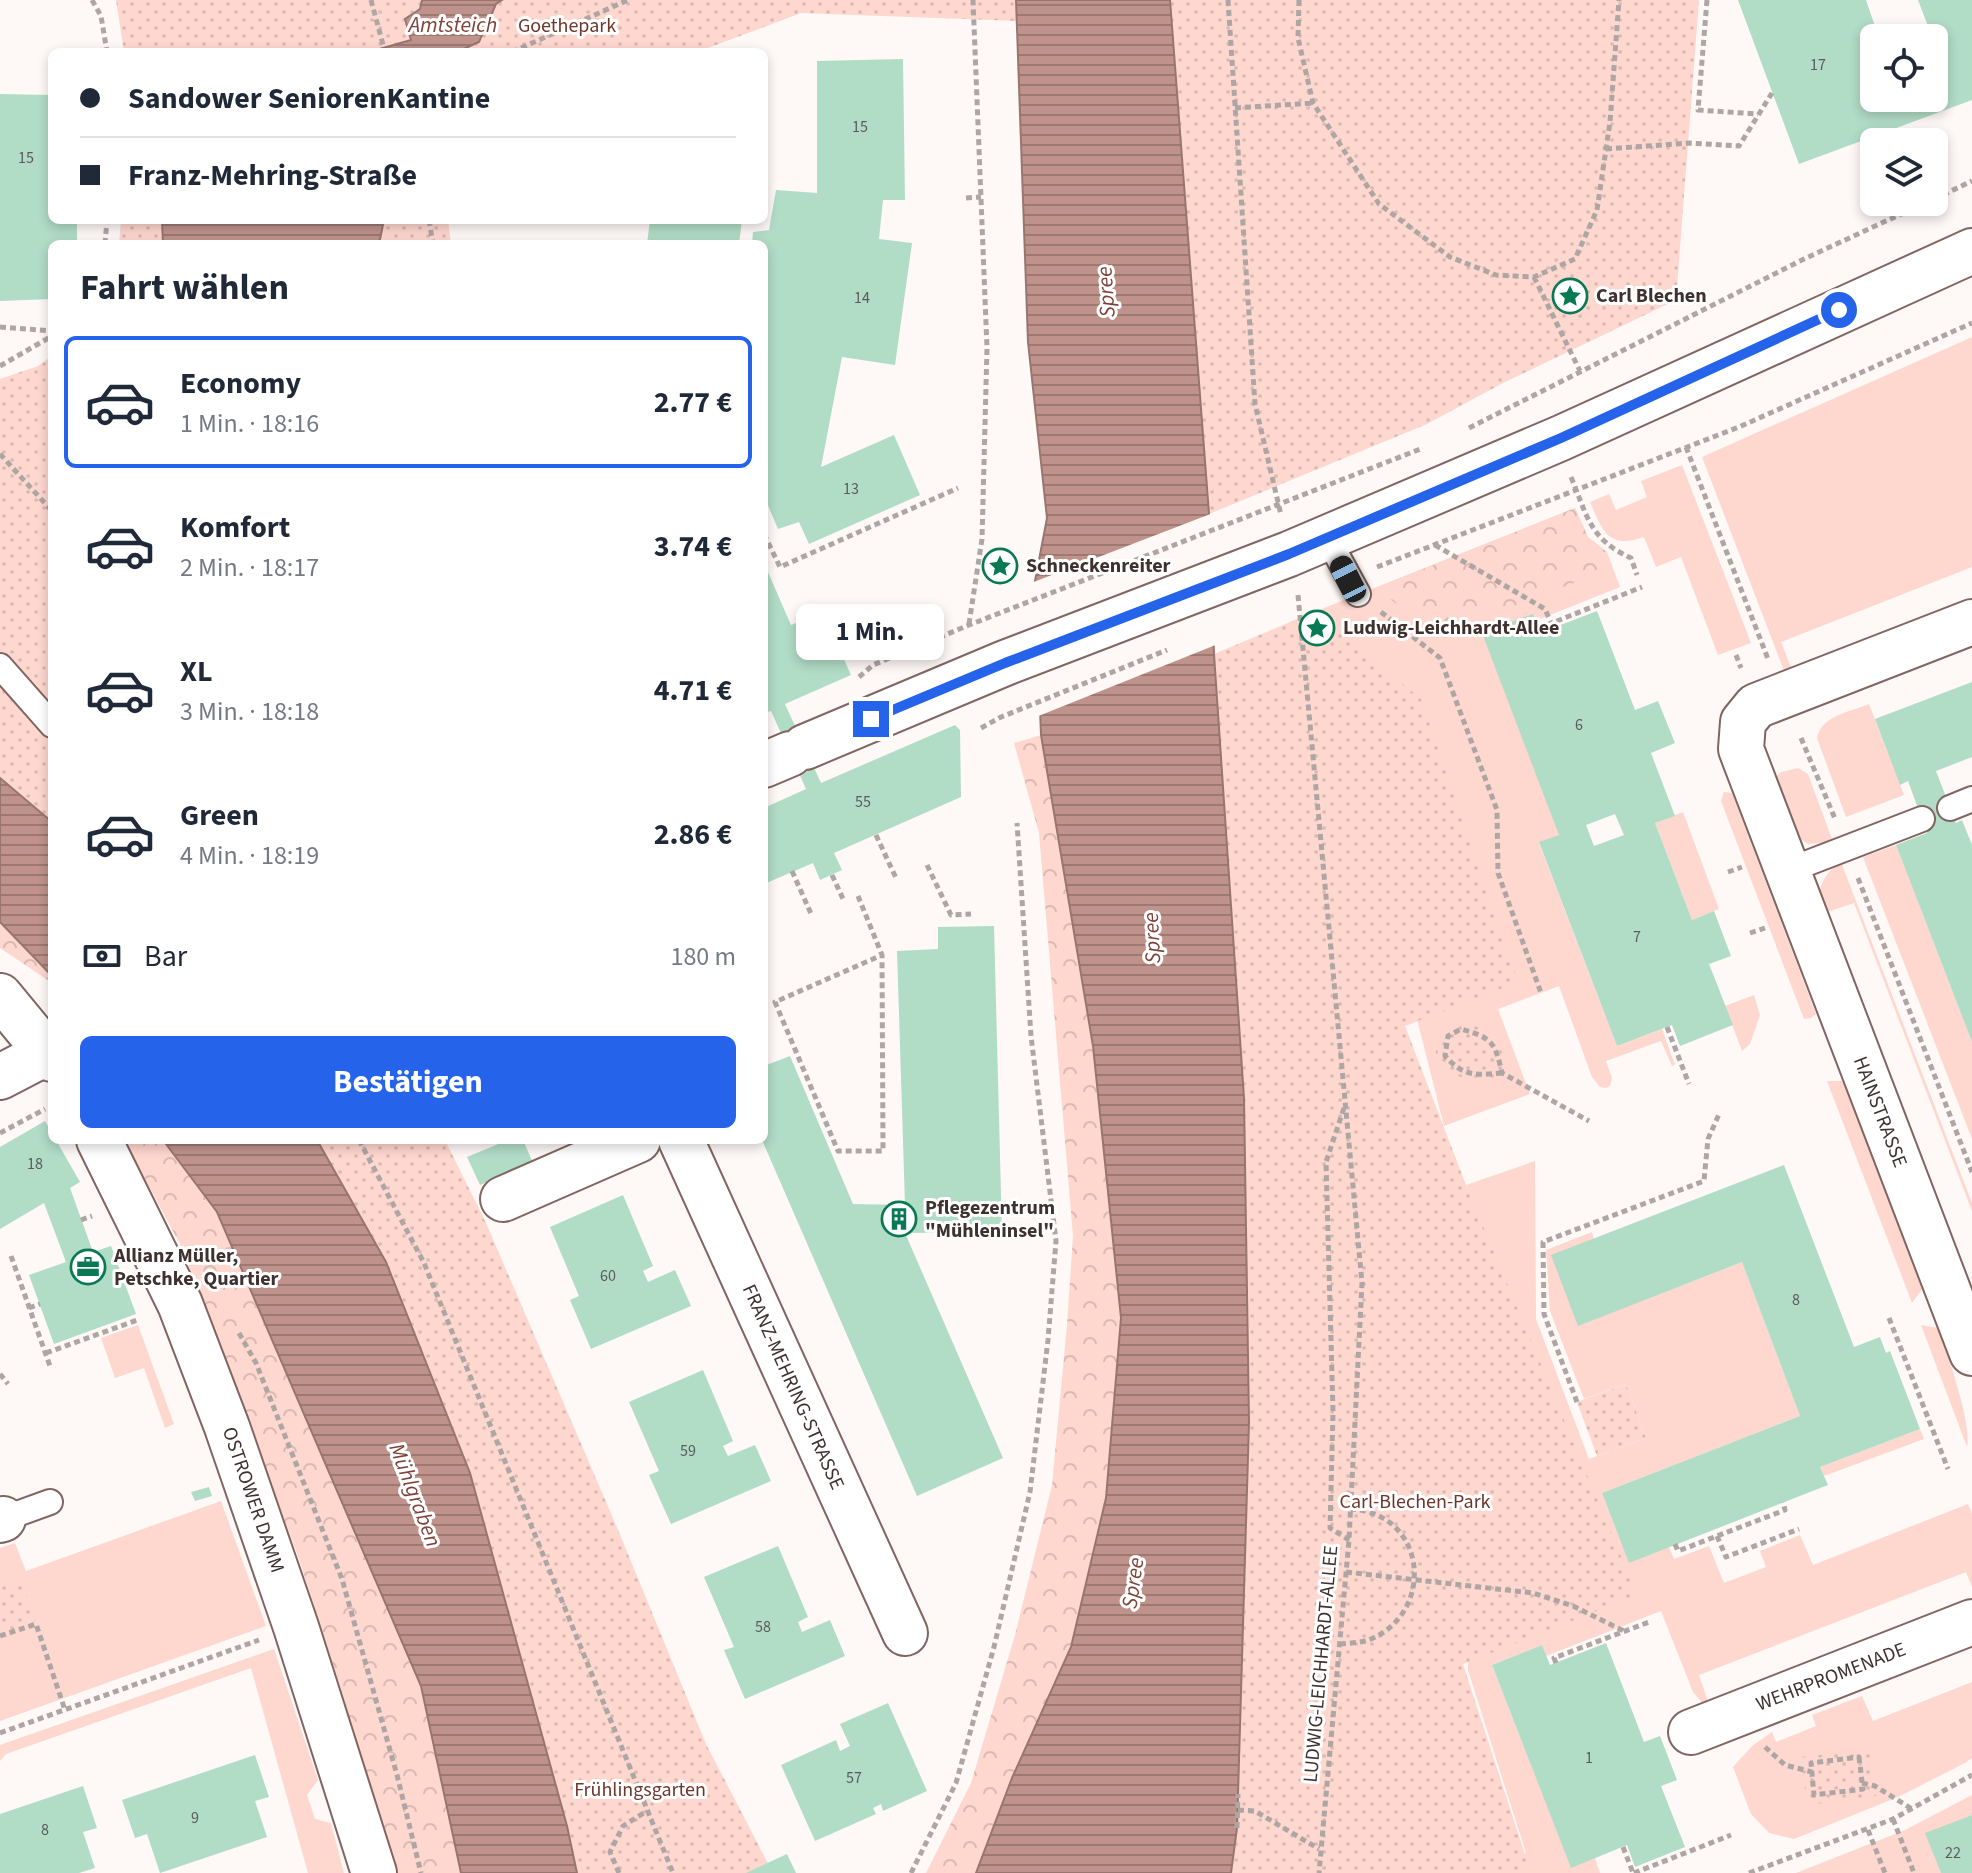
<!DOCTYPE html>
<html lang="de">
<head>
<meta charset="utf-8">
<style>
  :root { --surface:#fff; --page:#f6f6f7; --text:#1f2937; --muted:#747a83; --line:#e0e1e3; --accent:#2563eb }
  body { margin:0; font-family:"Source Sans 3",sans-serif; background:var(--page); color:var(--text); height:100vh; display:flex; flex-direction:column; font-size:30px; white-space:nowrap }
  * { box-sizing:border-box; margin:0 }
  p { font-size:26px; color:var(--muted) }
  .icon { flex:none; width:44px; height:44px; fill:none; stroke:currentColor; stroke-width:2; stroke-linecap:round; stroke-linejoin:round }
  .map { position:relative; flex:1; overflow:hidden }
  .panel { position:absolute; left:48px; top:240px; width:720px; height:904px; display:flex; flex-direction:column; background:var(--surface); border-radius:12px; box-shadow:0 4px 12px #0003 }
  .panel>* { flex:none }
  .banner { position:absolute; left:48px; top:48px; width:720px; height:176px; border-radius:12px; box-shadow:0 4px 12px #0003; display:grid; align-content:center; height:176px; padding:0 32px; background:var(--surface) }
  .controls { position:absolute; left:1860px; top:24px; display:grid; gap:16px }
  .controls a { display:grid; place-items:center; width:88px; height:88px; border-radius:12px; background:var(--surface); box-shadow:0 4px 12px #0003; font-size:40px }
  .end { position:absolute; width:36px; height:36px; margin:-18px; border:10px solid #2563eb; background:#fff; box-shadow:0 0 0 4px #fff }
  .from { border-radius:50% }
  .bubble { position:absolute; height:56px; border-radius:12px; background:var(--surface); box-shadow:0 4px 12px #0003; font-size:26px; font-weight:700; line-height:56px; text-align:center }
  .car { position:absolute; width:24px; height:48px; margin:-24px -12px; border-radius:10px; box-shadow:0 0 6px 2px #0007; background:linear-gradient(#222 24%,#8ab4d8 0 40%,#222 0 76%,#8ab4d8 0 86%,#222 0) }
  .banner b { display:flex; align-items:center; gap:28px; height:76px; font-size:30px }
  .banner b+b { border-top:2px solid var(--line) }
  .banner i { width:20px; height:20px; background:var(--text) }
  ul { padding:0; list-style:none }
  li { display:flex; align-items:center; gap:24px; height:132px; margin:0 16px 12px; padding:0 16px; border:4px solid transparent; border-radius:12px }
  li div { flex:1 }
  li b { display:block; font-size:30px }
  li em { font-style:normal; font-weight:700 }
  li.current { border-color:var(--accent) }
  li>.icon { width:72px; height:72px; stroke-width:1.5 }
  h2 { padding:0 32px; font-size:36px; line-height:96px }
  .pay { display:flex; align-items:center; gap:20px; height:88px; padding:0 32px; font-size:30px }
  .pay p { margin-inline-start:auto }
  .button { display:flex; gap:16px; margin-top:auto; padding:16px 32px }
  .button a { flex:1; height:92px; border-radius:12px; background:var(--accent); color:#fff; font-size:32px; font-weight:700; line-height:92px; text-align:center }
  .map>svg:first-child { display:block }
</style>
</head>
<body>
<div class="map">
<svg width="1972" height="1873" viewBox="0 0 1972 1873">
  <defs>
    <pattern id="forest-crowns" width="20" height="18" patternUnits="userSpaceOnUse" patternTransform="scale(2)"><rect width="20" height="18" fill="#fed7cf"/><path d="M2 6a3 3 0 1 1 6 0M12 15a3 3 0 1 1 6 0" fill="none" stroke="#dbb9b2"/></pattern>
    <pattern id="park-dots" width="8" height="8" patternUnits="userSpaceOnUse" patternTransform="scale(2)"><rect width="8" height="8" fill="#fed7cf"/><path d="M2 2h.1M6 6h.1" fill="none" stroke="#dbb9b2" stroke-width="1.8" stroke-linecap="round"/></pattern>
    <pattern id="water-rules" width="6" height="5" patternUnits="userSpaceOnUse" patternTransform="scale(2)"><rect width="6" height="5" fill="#bf938b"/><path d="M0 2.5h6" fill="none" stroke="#9d7972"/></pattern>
  </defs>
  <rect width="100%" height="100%" fill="#fef8f6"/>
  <path fill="#fed7cf" d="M1972,337V567L1781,642L1793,673L1786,676L1702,457Z
    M1682,465L1751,643L1718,655L1681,557L1656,567L1644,537C1608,549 1603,532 1590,502L1609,494L1616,510L1647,497L1641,481Z
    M1575,508L1588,537L1607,552L1620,587L1535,621L1559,835L1539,843L1617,1046L1662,1029L1675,1065L1672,1066L1661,1041L1606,1061L1612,1078L1610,1086L1606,1088L1600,1087L1592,1077L1559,986L1498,1009L1530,1094L1444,1126L1314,612Z
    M1869,704L1904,795L1846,817L1817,738C1822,715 1850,712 1869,704Z
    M1798,768L1808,774L1833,842L1808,844L1786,829L1771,782L1781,772Z
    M1724,792L1732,793L1816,1014L1811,1018L1804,1019L1721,801Z
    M1683,812L1719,909L1692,920L1655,823Z
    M1896,845L1972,1042V1139L1863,857Z
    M1841,862L1972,1203V1211L1854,903L1821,914C1815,893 1822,874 1841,862Z
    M1754,995L1760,1015L1750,1044L1742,1051L1725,1006Z
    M1827,1081H1845L1923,1288L1912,1303Z
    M1535,1161L1536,1319L1589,1459L1646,1438L1626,1384L1584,1399L1550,1311L1546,1250L1592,1232L1594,1239L1578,1325L1742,1262L1800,1416L1602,1493L1629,1562L1669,1547L1674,1559L1709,1546L1724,1583L1766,1567L1760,1551L1800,1535L1813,1565L1968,1504L1972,1514V1587L1966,1572L1699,1675L1708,1702L1703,1704L1693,1692L1661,1611L1546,1656L1542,1645L1492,1665L1571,1867L1595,1858L1600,1873H1492L1526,1853L1468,1670L1470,1558L1520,1316L1466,1185Z
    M138,1325L174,1424L165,1428L144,1368L115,1378L101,1338Z
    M1921,1325L1938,1328C1948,1354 1972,1425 1967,1447Z
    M1920,1429L1924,1439L1824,1476L1820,1467Z
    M221,1501L266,1626L0,1721V1548L15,1543L26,1571Z
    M274,1649L318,1780L307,1795L315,1819L331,1823L344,1873H308L251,1668L6,1754L0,1761V1745Z
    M1972,1682V1758L1965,1763L1898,1797L1794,1839L1769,1833L1751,1814L1733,1767L1752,1746L1772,1732L1776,1742L1816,1726L1812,1715L1862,1696L1873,1721Z
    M1972,1795V1815L1926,1833L1941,1873H1796L1905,1830Z"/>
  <path fill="url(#forest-crowns)" d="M1575,508L1588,537L1607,552L1595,575L1437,635L1376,588Z
    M1041,735L1093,1046L1121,1318L1106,1498L1071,1647L1012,1778L976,1873H926L971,1783L1015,1635L1052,1485L1067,1325L1073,1236L1039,833L1014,743Z
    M0,922L52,976V983L0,948Z
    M124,1140H163L217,1212L421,1686L461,1873H395L341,1689L298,1556L181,1246Z"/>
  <path fill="url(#park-dots)" d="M116,0H1016L1018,21L801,13L697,52H124Z
    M1170,0H1699L1676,300L1503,383L1427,424L1209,514Z
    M121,220H448L451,244H119Z
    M52,356V822L0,778V379L38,366Z
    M1314,612L1421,699L1518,982L1405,1026L1466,1185L1637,1595L1463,1664L1531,1873H1231L1238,1810L1249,1422L1244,1098L1214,654Z
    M1473,1022C1498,1033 1518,1049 1498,1078C1472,1084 1419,1074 1441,1035C1443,1031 1449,1024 1454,1023C1459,1021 1467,1022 1473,1022Z
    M317,1140H445L486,1223L616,1525L706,1744L773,1873H577L567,1826L470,1473L386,1262Z
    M1626,1384L1646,1438L1597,1456L1577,1402Z
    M21,1580L36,1624L0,1636V1588Z
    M1870,1749L1876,1796L1807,1805L1801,1757Z"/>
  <path fill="url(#water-rules)" stroke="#98766f" stroke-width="2" d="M422,0H502L496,4L479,42L457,52H369L411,40L405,19L420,9Z
    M1016,0H1170L1209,514L1214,654L1244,1098L1249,1422L1237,1828L1231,1873H976L1012,1778L1071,1647L1106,1498L1121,1318L1093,1046L1041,735L1035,581L1047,518L1028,342Z
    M162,220H384L379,244H163Z
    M0,778L52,822V976L0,922Z
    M163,1140H317L386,1262L470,1473L567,1826L577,1873H461L421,1686L217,1212Z"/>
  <path fill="#fef8f6" d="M1213,513L1218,644L1036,717L1031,583Z"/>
  <path fill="#b1dcc6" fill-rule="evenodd" d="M1738,0H1866L1879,38H1874V98H1934V38H1922L1931,34L1918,0H1972V100L1799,164Z
    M903,59L905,200H883L879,239L912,243L895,365L842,357L821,467L894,435L920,495L809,544L799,522L778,529L764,496V244H752L753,232L769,230L776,190L817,193V61Z
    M0,94L52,95V220H77V244H52V299L0,301Z
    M650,220H742L739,244H647Z
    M764,563L791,625L823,612L851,675L785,704L821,783L955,725L960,730L961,797L834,853L842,870L820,880L813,863L764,884V808L806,789L771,711L764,713Z
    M1597,611L1635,710L1658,701L1675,743L1651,753L1675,816L1655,823L1692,920L1714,911L1731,956L1709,964L1733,1025L1680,1046L1672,1025L1617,1046L1539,842L1559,835L1482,633L1533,614L1540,633ZM1615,814L1624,835L1594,846L1586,825Z
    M1972,682V757L1936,771L1956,823L1962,820L1972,845V1042L1896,845L1927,833L1908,781L1900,785L1875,719Z
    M994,926L1002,1232L905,1233L1003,1458L917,1496L762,1140L764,1066L790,1056L853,1204L905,1205L897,951L938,949V927Z
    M45,1121L52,1133V1140H56L80,1182L70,1188L93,1252L111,1246L136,1314L54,1344L29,1275L66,1262L44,1203L0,1229V1147Z
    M508,1140H523L533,1163L480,1185L467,1157Z
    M1784,1165L1854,1347L1880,1337L1886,1353L1890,1351L1920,1429L1820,1467L1828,1485L1629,1563L1602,1493L1800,1416L1742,1262L1578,1326L1551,1255Z
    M623,1195L653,1266L643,1271L648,1282L675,1270L691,1306L591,1349L570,1300L579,1296L550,1227Z
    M703,1370L733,1441L723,1446L728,1456L755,1445L771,1481L671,1524L649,1475L659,1471L629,1402Z
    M209,1487L212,1496L195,1501L191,1492Z
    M778,1546L808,1617L798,1622L802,1632L830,1620L845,1656L745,1699L724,1650L734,1647L704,1577Z
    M1606,1643L1644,1742L1660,1736L1677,1780L1661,1786L1685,1847L1635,1867L1627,1845L1571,1868L1492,1665L1542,1645L1550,1665Z
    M888,1703L927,1791L883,1811L881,1804L873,1808L876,1814L815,1841L781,1765L836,1740L840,1751L850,1746L840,1724Z
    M255,1755L269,1797L255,1801L267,1837L160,1873L147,1834L135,1838L122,1800Z
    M83,1786L97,1828L83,1832L95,1868L79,1873H0V1814Z
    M1972,1815V1873H1941L1925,1833Z
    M787,1854L796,1873H746Z"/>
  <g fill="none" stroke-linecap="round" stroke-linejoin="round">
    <g stroke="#816560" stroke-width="28">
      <path id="service" d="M1327,537L1358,594
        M0,666L52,725
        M1950,808L1972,799
        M1787,871L1922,819
        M3,1519L50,1502"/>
    </g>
    <g stroke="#816560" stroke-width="48">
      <path id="minor" d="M1972,622L1756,706L1743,722L1741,749L1972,1353
        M0,996L52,1059
        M99,1140L180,1304L227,1427L296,1627L374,1873
        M681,1140L905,1633
        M503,1199L638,1140
        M0,1520L3,1519
        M1691,1732L1972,1622"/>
    </g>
    <g stroke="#816560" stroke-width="48">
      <path id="secondary" d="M805,747L1005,663L1289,554L1561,438L1972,251
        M764,765L790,754
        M0,1077L52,1050"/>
    </g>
    <path stroke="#aea6a4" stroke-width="5" stroke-dasharray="6 4" stroke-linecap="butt" d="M92,0L101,16L107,52
      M371,0L385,52
      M1228,0L1255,404L1281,515
      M1299,0L1298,38L1313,103L1379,204L1450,257L1496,275L1534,277L1575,259L1597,210L1610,122L1619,0
      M1707,0L1698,110L1758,114
      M512,52L628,0
      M1235,108L1313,103
      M1878,135L1881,142
      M1606,149L1689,143L1739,146L1772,93
      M966,198L981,197
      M1934,199L1972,181
      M1903,202L1906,211
      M429,220L433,244
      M105,244L107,220
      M1534,277L1580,371
      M0,327L52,331
      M0,366L52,336
      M1469,428L1804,259L1927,202
      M1686,447L1768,659
      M0,454L52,511
      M1571,477C1587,515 1589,539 1631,558L1637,575
      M764,534L780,567L958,488
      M1435,545L1545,609L1551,623
      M1377,567L1739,427L1972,323
      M1298,595L1362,1283L1349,1540L1319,1873
      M1381,612L1440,658L1497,810L1498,873L1541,993
      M969,624L982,539L987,348L973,0
      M1544,631L1542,627L1642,587
      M1736,655L1741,668
      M859,677L873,665L969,625L1423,448
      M981,728L1001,717L1167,650
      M1801,738L1836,821
      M876,835L896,878
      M927,865L951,915L971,914
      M792,871L812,916
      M1728,872L1742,867
      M832,875L844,901
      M1858,878L1972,1172
      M858,896L882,955L775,1002L838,1151H883L882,955
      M1750,933L1765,928
      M1667,1027L1689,1084
      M1502,1073C1475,1075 1464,1077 1445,1056L1448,1036L1461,1029C1492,1038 1495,1042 1502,1073L1589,1121
      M1344,1108L1326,1162L1333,1412L1330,1528L1349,1540
      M0,1133L45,1109
      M359,1140L424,1263L673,1873
      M81,1220L92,1216
      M11,1256L51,1369
      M29,1308L40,1304
      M1889,1318L1948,1469
      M239,1333L256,1363L342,1579L397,1775L421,1873
      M46,1353L140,1319
      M0,1374L8,1384
      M1577,1402L1544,1314L1543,1242L1704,1181L1708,1139L1720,1112
      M1717,1536L1726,1557L1799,1529
      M1675,1544L1678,1551L1785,1510L1783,1502
      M1346,1572L1533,1593L1573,1606L1624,1631
      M0,1636L36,1624L65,1710
      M1340,1644C1350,1643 1361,1643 1371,1639C1435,1612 1428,1514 1351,1509
      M1556,1663L1554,1658L1649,1622
      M0,1733L259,1640
      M1765,1747L1785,1765L1812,1772
      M1859,1757L1863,1789L1814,1795L1811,1763Z
      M1862,1783L1875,1786L1912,1809
      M1238,1810L1255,1811L1319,1849
      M1893,1819L1914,1873
      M1237,1828L1238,1794
      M1868,1830L1885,1873
      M1623,1847L1633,1873
      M619,1873L610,1852L623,1826L647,1811
      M911,1873L956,1783L994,1647L1030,1492L1048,1340L1056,1241L1031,1036L1017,823
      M1634,1873L1731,1835
      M1749,1873L1893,1819L1972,1775"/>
    <use href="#service" stroke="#fff" stroke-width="24"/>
    <use href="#minor" stroke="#fff" stroke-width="44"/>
    <use href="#secondary" stroke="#fff" stroke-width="44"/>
  </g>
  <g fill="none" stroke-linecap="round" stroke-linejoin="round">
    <path stroke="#2563eb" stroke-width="10" d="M871,719L1005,663L1289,554L1561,438L1839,310"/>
  </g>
  <defs>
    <g id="sight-ring" transform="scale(1.8)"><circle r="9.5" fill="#fff" stroke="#097954" stroke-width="1.5"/><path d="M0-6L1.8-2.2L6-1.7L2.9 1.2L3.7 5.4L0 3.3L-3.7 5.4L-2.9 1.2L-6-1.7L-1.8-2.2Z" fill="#097954"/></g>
    <g id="building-ring" transform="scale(1.8)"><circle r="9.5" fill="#fff" stroke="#097954" stroke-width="1.5"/><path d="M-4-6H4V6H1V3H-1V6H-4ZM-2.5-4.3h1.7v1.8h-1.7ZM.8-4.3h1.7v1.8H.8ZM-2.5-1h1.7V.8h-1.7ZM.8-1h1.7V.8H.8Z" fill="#097954"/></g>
    <g id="office-ring" transform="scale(1.8)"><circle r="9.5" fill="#fff" stroke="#097954" stroke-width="1.5"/><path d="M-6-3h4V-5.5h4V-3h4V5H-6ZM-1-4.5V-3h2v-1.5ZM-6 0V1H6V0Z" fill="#097954"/></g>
  </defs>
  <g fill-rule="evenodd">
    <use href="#sight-ring" x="1570" y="296"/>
    <use href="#sight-ring" x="1000" y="566"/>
    <use href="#sight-ring" x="1317" y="628"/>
    <use href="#building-ring" x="899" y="1219"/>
    <use href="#office-ring" x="88" y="1267"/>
  </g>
  <g text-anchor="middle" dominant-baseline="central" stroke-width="6" stroke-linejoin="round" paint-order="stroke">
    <g font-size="16" fill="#5b5c55">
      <text x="1818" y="65">17</text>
      <text x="860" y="127">15</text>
      <text x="26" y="158">15</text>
      <text x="862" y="298">14</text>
      <text x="851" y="489">13</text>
      <text x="1579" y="725">6</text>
      <text x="863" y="802">55</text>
      <text x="1637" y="937">7</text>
      <text x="35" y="1164">18</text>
      <text x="608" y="1276">60</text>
      <text x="1796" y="1300">8</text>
      <text x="688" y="1451">59</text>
      <text x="763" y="1627">58</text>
      <text x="1589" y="1758">1</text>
      <text x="854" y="1778">57</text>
      <text x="195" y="1818">9</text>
      <text x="45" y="1830">8</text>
      <text x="1953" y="1853">22</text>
    </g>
    <g font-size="20" fill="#6f352b" stroke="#fff">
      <text x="567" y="26">Goethepark</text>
      <text x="1415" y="1502">Carl-Blechen-Park</text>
      <text x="640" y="1790">Frühlingsgarten</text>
    </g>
    <g font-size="20" font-weight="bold" fill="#3e312f" stroke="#fff" text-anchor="start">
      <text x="1596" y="296">Carl Blechen</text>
      <text x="1026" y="566">Schneckenreiter</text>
      <text x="1343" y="628">Ludwig-Leichhardt-Allee</text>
      <text x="925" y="1208">Pflegezentrum<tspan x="925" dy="23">"Mühleninsel"</tspan></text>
      <text x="114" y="1256">Allianz Müller,<tspan x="114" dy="23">Petschke, Quartier</tspan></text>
    </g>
    <g font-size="20" fill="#3e312f" stroke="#fff">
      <text transform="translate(1880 1112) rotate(69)">HAINSTRASSE</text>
      <text transform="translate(793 1387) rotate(66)">FRANZ-MEHRING-STRASSE</text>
      <text transform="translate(253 1500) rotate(71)">OSTROWER DAMM</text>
      <text transform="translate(1321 1664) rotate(-85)">LUDWIG-LEICHHARDT-ALLEE</text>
      <text transform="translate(1831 1677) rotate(-21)">WEHRPROMENADE</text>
    </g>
    <g font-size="22" font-style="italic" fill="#7e4238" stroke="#fff">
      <text x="453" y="25">Amtsteich</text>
      <text transform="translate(1106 292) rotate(-94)">Spree</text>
      <text transform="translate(1152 938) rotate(-93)">Spree</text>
      <text transform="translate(415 1495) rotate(69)">Mühlgraben</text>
      <text transform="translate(1133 1583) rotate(-82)">Spree</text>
    </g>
  </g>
</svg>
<div class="controls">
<a><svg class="icon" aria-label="locate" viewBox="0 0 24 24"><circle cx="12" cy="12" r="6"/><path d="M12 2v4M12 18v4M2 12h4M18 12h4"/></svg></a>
<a><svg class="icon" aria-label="layers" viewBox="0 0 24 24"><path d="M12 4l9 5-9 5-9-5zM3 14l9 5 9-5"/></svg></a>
</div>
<i class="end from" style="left:1839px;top:310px"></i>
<i class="end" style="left:871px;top:719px"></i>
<div class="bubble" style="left:796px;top:604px;width:148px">1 Min.</div>
<i class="car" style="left:1348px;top:579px;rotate:333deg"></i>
<div class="banner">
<b><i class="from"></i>Sandower SeniorenKantine</b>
<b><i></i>Franz-Mehring-Straße</b>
</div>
<section class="panel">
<h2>Fahrt wählen</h2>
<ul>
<li class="current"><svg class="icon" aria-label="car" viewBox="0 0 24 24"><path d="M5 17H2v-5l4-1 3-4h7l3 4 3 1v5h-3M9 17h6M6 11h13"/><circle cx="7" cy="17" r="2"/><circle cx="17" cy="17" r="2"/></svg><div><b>Economy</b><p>1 Min. · 18:16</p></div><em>2.77 €</em></li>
<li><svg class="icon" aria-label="car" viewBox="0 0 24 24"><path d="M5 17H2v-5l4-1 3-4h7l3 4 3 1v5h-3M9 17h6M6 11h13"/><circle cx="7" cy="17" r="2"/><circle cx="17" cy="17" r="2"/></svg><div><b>Komfort</b><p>2 Min. · 18:17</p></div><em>3.74 €</em></li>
<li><svg class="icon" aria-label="car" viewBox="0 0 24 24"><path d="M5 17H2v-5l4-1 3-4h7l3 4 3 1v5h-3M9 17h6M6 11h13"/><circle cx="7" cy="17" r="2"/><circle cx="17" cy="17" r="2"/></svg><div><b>XL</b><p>3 Min. · 18:18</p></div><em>4.71 €</em></li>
<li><svg class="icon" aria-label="car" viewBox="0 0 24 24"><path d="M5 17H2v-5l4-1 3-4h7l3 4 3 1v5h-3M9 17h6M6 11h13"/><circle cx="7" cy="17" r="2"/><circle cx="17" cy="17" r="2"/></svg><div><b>Green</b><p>4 Min. · 18:19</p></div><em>2.86 €</em></li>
</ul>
<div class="pay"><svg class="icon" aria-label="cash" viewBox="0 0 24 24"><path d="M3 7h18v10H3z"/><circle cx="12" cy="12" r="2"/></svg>Bar<p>180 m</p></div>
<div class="button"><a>Bestätigen</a></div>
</section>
</div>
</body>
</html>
